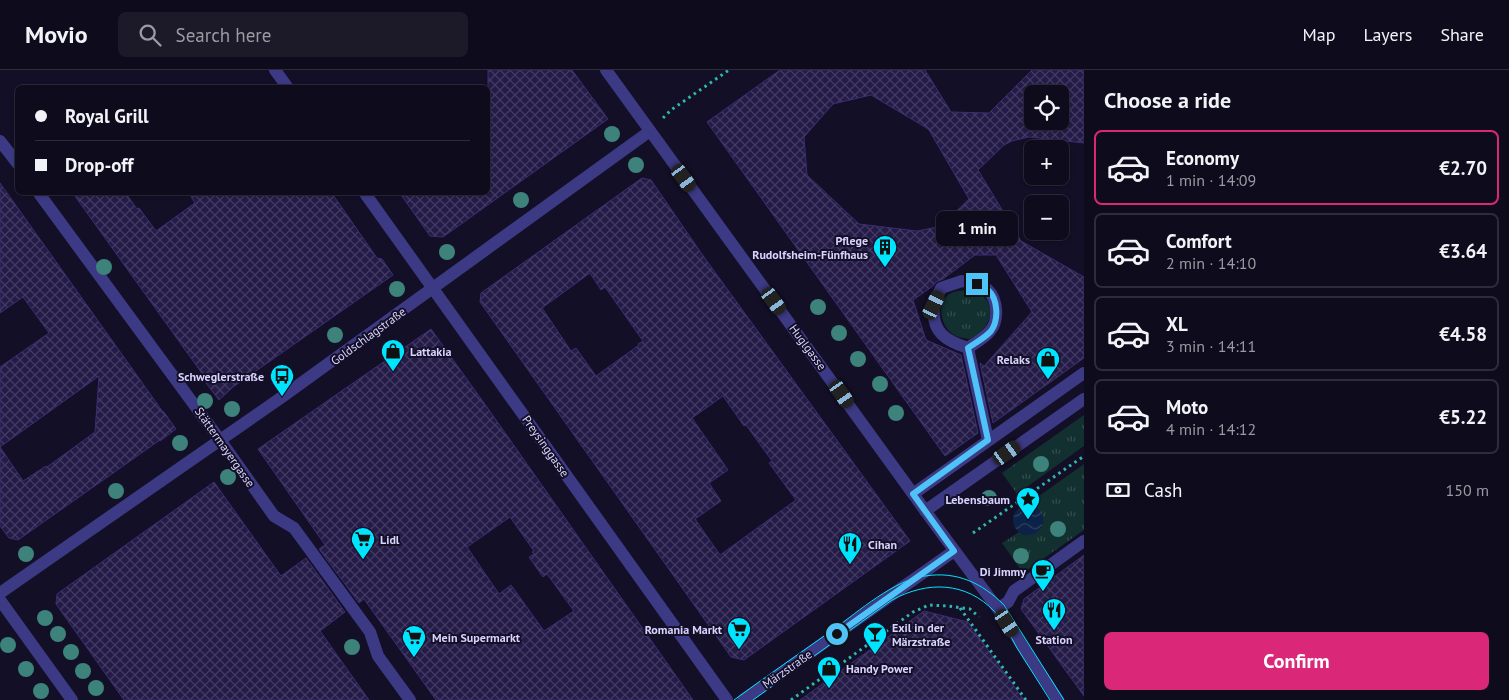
<!DOCTYPE html>
<html lang="en">
<head>
<meta charset="utf-8">
<style>
  :root { --surface:#0e0b1c; --page:#1c1929; --text:#f1f3f6; --muted:#9b9ba3; --line:#2e2b3b; --accent:#db2777 }
  body { margin:0; font-family:"PT Sans",sans-serif; background:var(--page); color:var(--text); height:100vh; display:flex; flex-direction:column; font-size:19px; white-space:nowrap }
  * { box-sizing:border-box; margin:0 }
  p { font-size:16px; color:var(--muted) }
  .icon { flex:none; width:28px; height:28px; fill:none; stroke:currentColor; stroke-width:2; stroke-linecap:round; stroke-linejoin:round }
  .map { position:relative; flex:1; overflow:hidden }
  .details { display:flex; flex-direction:column; background:var(--surface); width:425px }
  .details>* { flex:none }
  .hud { position:absolute; left:15px; top:15px; width:475px; height:110px; border-radius:8px; box-shadow:0 1px 4px #0004,0 0 0 1px var(--line); display:grid; align-content:center; height:110px; padding:0 20px; background:var(--surface) }
  .fabs { position:absolute; left:1024px; top:15px; display:grid; gap:10px }
  .fabs a { display:grid; place-items:center; width:45px; height:45px; border-radius:8px; background:var(--surface); box-shadow:0 1px 4px #0004,0 0 0 1px var(--line); font-size:25px }
  .end { position:absolute; width:22px; height:22px; margin:-11px; border:6px solid #4fc3f7; background:#111; box-shadow:0 0 0 2px #111 }
  .from { border-radius:50% }
  .bubble { position:absolute; height:35px; border-radius:8px; background:var(--surface); box-shadow:0 1px 4px #0004,0 0 0 1px var(--line); font-size:16px; font-weight:800; line-height:35px; text-align:center }
  .car { position:absolute; width:15px; height:30px; margin:-15px -8px; border-radius:6px; box-shadow:0 0 4px 1px #0007; background:linear-gradient(#222 24%,#8ab4d8 0 40%,#222 0 76%,#8ab4d8 0 86%,#222 0) }
  .hud b { display:flex; align-items:center; gap:18px; height:48px; font-size:19px }
  .hud b+b { border-top:1px solid var(--line) }
  .hud i { width:12px; height:12px; background:var(--text) }
  ul { padding:0; list-style:none }
  li { display:flex; align-items:center; gap:15px; height:75px; margin:0 10px 8px; padding:0 10px; border:2px solid var(--line); border-radius:8px }
  li div { flex:1 }
  li b { display:block; font-size:19px }
  li em { font-style:normal; font-weight:800 }
  li.active { border-color:var(--accent) }
  li>.icon { width:45px; height:45px; stroke-width:1.5 }
  h2 { padding:0 20px; font-size:22px; line-height:60px }
  .pay { display:flex; align-items:center; gap:12px; height:55px; padding:0 20px; font-size:19px }
  .pay p { margin-inline-start:auto }
  .button { display:flex; gap:10px; margin-top:auto; padding:10px 20px }
  .button a { flex:1; height:58px; border-radius:8px; background:var(--accent); color:#fff; font-size:20px; font-weight:800; line-height:58px; text-align:center }
  header { display:flex; align-items:center; gap:30px; box-sizing:border-box; height:70px; padding:0 25px; background:var(--surface); border-bottom:1px solid var(--line) }
  header strong { font-size:24px }
  nav { display:flex; gap:28px; margin-inline-start:auto; font-size:18px }
  .search { width:350px; height:45px; background:var(--page); display:flex; align-items:center; gap:12px; box-sizing:border-box; padding:0 18px; border-radius:8px; color:var(--muted); font-size:19px }
  main { display:flex; flex:1; min-height:0 }
  .map>svg:first-child { display:block }
</style>
</head>
<body>
<header>
<strong>Movio</strong>
<div class="search"><svg class="icon" aria-label="search" viewBox="0 0 24 24"><circle cx="10" cy="10" r="6"/><path d="M15 15l6 6"/></svg>Search here</div>
<nav><a>Map</a><a>Layers</a><a>Share</a></nav>
</header>
<main>
<div class="map">
<svg width="1084" height="630" viewBox="0 0 1084 630">
  <defs>
    <pattern id="grass-tufts" width="24" height="20" patternUnits="userSpaceOnUse" patternTransform="scale(1.25)"><rect width="24" height="20" fill="#12302f"/><path d="M3 7l-1-3M5 7V3M7 7l1-3M15 17l-1-3M17 17v-4M19 17l1-3" fill="none" stroke="#344d4e"/></pattern>
    <pattern id="water-waves" width="16" height="10" patternUnits="userSpaceOnUse" patternTransform="scale(1.25)"><rect width="16" height="10" fill="#0c2248"/><path d="M0 5q4-4 8 0t8 0" fill="none" stroke="#2f4163"/></pattern>
    <pattern id="building-cross-hatch" width="8" height="8" patternUnits="userSpaceOnUse" patternTransform="scale(1.25)"><rect width="8" height="8" fill="#241b47"/><path d="M0 0l8 8M0 8l8-8" fill="none" stroke="#433b63"/></pattern>
  </defs>
  <rect width="100%" height="100%" fill="#130f26"/>
  <path fill="url(#grass-tufts)" d="M966,220C999,224 996,257 970,269C965,268 959,268 954,265C942,258 936,236 947,226C952,221 960,221 966,220Z
    M1084,345V376L1017,424L1002,403Z
    M1084,394V460L1023,503L1002,473L1019,462L1024,465L1043,454C1044,442 1037,435 1025,436Z"/>
  <path fill="url(#water-waves)" d="M1013 450a15 15 0 1 1 30 0a15 15 0 1 1-30 0Z"/>
  <path fill="url(#building-cross-hatch)" stroke="#3b2d73" fill-rule="evenodd" d="M488,0H572L608,49L443,167L430,166L399,122H488Z
    M780,0H925L951,42L989,43L1032,0H1084V73L1029,67L1012,71L1004,75L978,100L1021,171L1084,207V288L993,353L980,293L984,296L1032,242L996,185H975L943,209L936,212L933,216L913,230L926,270L961,285L978,363L945,386L707,52ZM1032,24H1060V51H1032ZM871,25L925,57L929,60L969,129L944,153L938,157L917,161L859,154L807,105L804,67L833,34Z
    M642,108L651,110L704,187L910,471L744,590L731,587L480,232L481,223ZM590,203L601,220L605,217L643,271L638,274L639,275L596,306L576,278L571,281L542,238ZM723,326L744,356L746,355L772,391L769,393L796,430L720,485L695,449L721,431L709,413L728,400L692,348Z
    M0,113L163,342H164L176,359L160,371V370L18,470L9,468L0,456V297L49,263L23,227L0,243ZM99,306L95,362L47,397L46,396L23,411L0,377Z
    M72,122H125L137,139L139,138L156,161L195,133L188,122H331L377,188L382,189L393,205L233,317L219,330L206,313V309Z
    M431,259L489,340L693,630H436L364,529L359,533L319,479L325,475L258,379ZM510,447L534,481L532,482L534,484L529,487L543,507L547,504L574,541L544,561L511,515L499,524L467,477Z
    M214,412L281,506L306,488L345,542L320,561L369,630H124L56,534L57,524Z
    M1084,485V626L1021,539L1024,529Z
    M924,541L968,552L1024,630H800Z"/>
  <g fill="none" stroke-linecap="round" stroke-linejoin="round">
    <path stroke="#2fb8b0" stroke-width="3" stroke-dasharray="2.5 4" stroke-linecap="butt" d="M663,48L671,40L729,0
      M973,463L1084,386
      M960,538L1026,630
      M791,630L913,542L929,535L948,536L970,539L979,547"/>
    <path stroke="#3d3a85" stroke-width="12" d="M275,0L288,18
      M606,0L937,457L998,539L1058,630
      M0,71L18,94
      M38,122L220,370L274,446L294,458L370,562L378,586L410,630
      M364,122L727,630
      M962,211C970,213 982,214 988,220C998,230 999,251 990,261C985,268 975,273 968,278C946,271 931,262 934,236C934,230 939,224 941,218Z
      M968,278L988,370
      M913,424L1084,303
      M925,441L1084,329
      M0,523L282,327L650,61
      M0,530L72,630
      M998,539L1008,532L1014,521L1084,471
      M743,630L954,481"/>
    <path stroke="#00e5ff" stroke-width="1" d="M734,630C767,606 800,583 834,559C859,541 894,510 925,506C957,501 982,513 1004,535L1064,630
      M753,630L892,530C927,511 966,511 995,542C1004,552 1010,565 1017,578C1028,595 1039,613 1050,630"/>
  </g>
  <g fill="#3d827b">
    <circle cx="612" cy="64" r="8"/>
    <circle cx="636" cy="95" r="8"/>
    <circle cx="521" cy="130" r="8"/>
    <circle cx="447" cy="182" r="8"/>
    <circle cx="104" cy="197" r="8"/>
    <circle cx="397" cy="219" r="8"/>
    <circle cx="818" cy="237" r="8"/>
    <circle cx="839" cy="263" r="8"/>
    <circle cx="335" cy="265" r="8"/>
    <circle cx="858" cy="289" r="8"/>
    <circle cx="880" cy="314" r="8"/>
    <circle cx="205" cy="331" r="8"/>
    <circle cx="232" cy="339" r="8"/>
    <circle cx="896" cy="343" r="8"/>
    <circle cx="180" cy="373" r="8"/>
    <circle cx="1041" cy="394" r="8"/>
    <circle cx="228" cy="407" r="8"/>
    <circle cx="116" cy="421" r="8"/>
    <circle cx="989" cy="428" r="8"/>
    <circle cx="1058" cy="459" r="8"/>
    <circle cx="26" cy="484" r="8"/>
    <circle cx="1021" cy="486" r="8"/>
    <circle cx="45" cy="548" r="8"/>
    <circle cx="58" cy="564" r="8"/>
    <circle cx="8" cy="575" r="8"/>
    <circle cx="352" cy="577" r="8"/>
    <circle cx="71" cy="582" r="8"/>
    <circle cx="26" cy="599" r="8"/>
    <circle cx="83" cy="601" r="8"/>
    <circle cx="96" cy="618" r="8"/>
    <circle cx="41" cy="621" r="8"/>
  </g>
  <g fill="none" stroke-linecap="round" stroke-linejoin="round">
    <path stroke="#4fc3f7" stroke-width="6" d="M837,564L954,481L913,424L988,370L968,278C975,273 985,268 991,261C999,250 998,229 988,220C985,217 980,216 977,214"/>
  </g>
  <defs>
    <g id="building-pin" transform="scale(1.25)"><path d="M0 17L-7.5 6A9.5 9.5 0 1 1 7.5 6Z" fill="#00e5ff" stroke="#130f26"/><path d="M-4-6H4V6H1V3H-1V6H-4ZM-2.5-4.3h1.7v1.8h-1.7ZM.8-4.3h1.7v1.8H.8ZM-2.5-1h1.7V.8h-1.7ZM.8-1h1.7V.8H.8Z" fill="#111"/></g>
    <g id="shop-pin" transform="scale(1.25)"><path d="M0 17L-7.5 6A9.5 9.5 0 1 1 7.5 6Z" fill="#00e5ff" stroke="#130f26"/><path d="M-5-2.5h2.3a2.7 3.5 0 0 1 5.4 0H5L5.5 6h-11ZM-1.5-2.5h3a1.5 2.3 0 0 0-3 0Z" fill="#111"/></g>
    <g id="bus-pin" transform="scale(1.25)"><path d="M0 17L-7.5 6A9.5 9.5 0 1 1 7.5 6Z" fill="#00e5ff" stroke="#130f26"/><path d="M-5-6H5V4H4V6H2V4H-2V6H-4V4H-5ZM-3.5-4V0h7V-4ZM-3.5 1.2v1.5H-2V1.2ZM2 1.2v1.5H3.5V1.2Z" fill="#111"/></g>
    <g id="sight-pin" transform="scale(1.25)"><path d="M0 17L-7.5 6A9.5 9.5 0 1 1 7.5 6Z" fill="#00e5ff" stroke="#130f26"/><path d="M0-6L1.8-2.2L6-1.7L2.9 1.2L3.7 5.4L0 3.3L-3.7 5.4L-2.9 1.2L-6-1.7L-1.8-2.2Z" fill="#111"/></g>
    <g id="supermarket-pin" transform="scale(1.25)"><path d="M0 17L-7.5 6A9.5 9.5 0 1 1 7.5 6Z" fill="#00e5ff" stroke="#130f26"/><path d="M-6-5.5h2.5l.6 2H6L4.5 2H-2.5L-4.4-4H-6ZM-1.5 3.2a1.3 1.3 0 1 0 .1 0ZM3 3.2a1.3 1.3 0 1 0 .1 0Z" fill="#111"/></g>
    <g id="restaurant-pin" transform="scale(1.25)"><path d="M0 17L-7.5 6A9.5 9.5 0 1 1 7.5 6Z" fill="#00e5ff" stroke="#130f26"/><path d="M-5-6h1v4h1v-4h1v4h1v-4h1v5L-1.5 .5V6h-2V.5L-5-1ZM5-6V6H3V1.5H1.5Q1.5-4 5-6Z" fill="#111"/></g>
    <g id="cafe-pin" transform="scale(1.25)"><path d="M0 17L-7.5 6A9.5 9.5 0 1 1 7.5 6Z" fill="#00e5ff" stroke="#130f26"/><path d="M-5.5-4.5H6V0H3Q3 3.5 0 3.5H-2.5Q-5.5 3.5-5.5 0ZM3-3.2v2h1.7v-2ZM-6 4.5H4V6H-6Z" fill="#111"/></g>
    <g id="bar-pin" transform="scale(1.25)"><path d="M0 17L-7.5 6A9.5 9.5 0 1 1 7.5 6Z" fill="#00e5ff" stroke="#130f26"/><path d="M-6-5H6L.8 .8V4.5H3.5V6h-7V4.5H-.8V.8Z" fill="#111"/></g>
  </defs>
  <g fill-rule="evenodd">
    <use href="#building-pin" x="885" y="177"/>
    <use href="#shop-pin" x="393" y="281"/>
    <use href="#shop-pin" x="1048" y="289"/>
    <use href="#bus-pin" x="282" y="306"/>
    <use href="#sight-pin" x="1028" y="429"/>
    <use href="#supermarket-pin" x="363" y="469"/>
    <use href="#restaurant-pin" x="850" y="474"/>
    <use href="#cafe-pin" x="1043" y="501"/>
    <use href="#restaurant-pin" x="1054" y="540"/>
    <use href="#supermarket-pin" x="739" y="559"/>
    <use href="#bar-pin" x="875" y="564"/>
    <use href="#supermarket-pin" x="414" y="567"/>
    <use href="#shop-pin" x="829" y="598"/>
  </g>
  <g text-anchor="middle" dominant-baseline="central" stroke-width="4" stroke-linejoin="round" paint-order="stroke">
    <g font-size="12" font-weight="bold" fill="#d9d4ff" stroke="#130f26" text-anchor="end">
      <text x="868" y="170">Pflege<tspan x="868" dy="14">Rudolfsheim-Fünfhaus</tspan></text>
      <text x="410" y="281" text-anchor="start">Lattakia</text>
      <text x="1030" y="289">Relaks</text>
      <text x="264" y="306">Schweglerstraße</text>
      <text x="1010" y="429">Lebensbaum</text>
      <text x="380" y="469" text-anchor="start">Lidl</text>
      <text x="868" y="474" text-anchor="start">Cihan</text>
      <text x="1026" y="501">Di Jimmy</text>
      <text x="892" y="557" text-anchor="start">Exil in der<tspan x="892" dy="14">Märzstraße</tspan></text>
      <text x="722" y="559">Romania Markt</text>
      <text x="432" y="567" text-anchor="start">Mein Supermarkt</text>
      <text x="1054" y="569" text-anchor="middle">Station</text>
      <text x="846" y="598" text-anchor="start">Handy Power</text>
    </g>
    <g font-size="12" fill="#d9d4ff" stroke="#130f26">
      <text transform="translate(368 266) rotate(-36)">Goldschlagstraße</text>
      <text transform="translate(808 277) rotate(54)">Huglgasse</text>
      <text transform="translate(546 376) rotate(55)">Preysinggasse</text>
      <text transform="translate(225 377) rotate(55)">Stättermayergasse</text>
      <text transform="translate(787 599) rotate(-35)">Märzstraße</text>
    </g>
  </g>
</svg>
<div class="fabs">
<a><svg class="icon" aria-label="locate" viewBox="0 0 24 24"><circle cx="12" cy="12" r="6"/><path d="M12 2v4M12 18v4M2 12h4M18 12h4"/></svg></a>
<a>+</a>
<a>−</a>
</div>
<i class="end from" style="left:837px;top:564px"></i>
<i class="end" style="left:977px;top:214px"></i>
<div class="bubble" style="left:936px;top:141px;width:82px">1 min</div>
<i class="car" style="left:684px;top:108px;rotate:144deg"></i>
<i class="car" style="left:774px;top:231px;rotate:144deg"></i>
<i class="car" style="left:934px;top:235px;rotate:25deg"></i>
<i class="car" style="left:842px;top:324px;rotate:145deg"></i>
<i class="car" style="left:1007px;top:383px;rotate:55deg"></i>
<i class="car" style="left:1007px;top:553px;rotate:147deg"></i>
<div class="hud">
<b><i class="from"></i>Royal Grill</b>
<b><i></i>Drop-off</b>
</div>
</div>
<section class="details">
<h2>Choose a ride</h2>
<ul>
<li class="active"><svg class="icon" aria-label="car" viewBox="0 0 24 24"><path d="M5 17H2v-5l4-1 3-4h7l3 4 3 1v5h-3M9 17h6M6 11h13"/><circle cx="7" cy="17" r="2"/><circle cx="17" cy="17" r="2"/></svg><div><b>Economy</b><p>1 min · 14:09</p></div><em>€2.70</em></li>
<li><svg class="icon" aria-label="car" viewBox="0 0 24 24"><path d="M5 17H2v-5l4-1 3-4h7l3 4 3 1v5h-3M9 17h6M6 11h13"/><circle cx="7" cy="17" r="2"/><circle cx="17" cy="17" r="2"/></svg><div><b>Comfort</b><p>2 min · 14:10</p></div><em>€3.64</em></li>
<li><svg class="icon" aria-label="car" viewBox="0 0 24 24"><path d="M5 17H2v-5l4-1 3-4h7l3 4 3 1v5h-3M9 17h6M6 11h13"/><circle cx="7" cy="17" r="2"/><circle cx="17" cy="17" r="2"/></svg><div><b>XL</b><p>3 min · 14:11</p></div><em>€4.58</em></li>
<li><svg class="icon" aria-label="car" viewBox="0 0 24 24"><path d="M5 17H2v-5l4-1 3-4h7l3 4 3 1v5h-3M9 17h6M6 11h13"/><circle cx="7" cy="17" r="2"/><circle cx="17" cy="17" r="2"/></svg><div><b>Moto</b><p>4 min · 14:12</p></div><em>€5.22</em></li>
</ul>
<div class="pay"><svg class="icon" aria-label="cash" viewBox="0 0 24 24"><path d="M3 7h18v10H3z"/><circle cx="12" cy="12" r="2"/></svg>Cash<p>150 m</p></div>
<div class="button"><a>Confirm</a></div>
</section>
</main>
</body>
</html>
